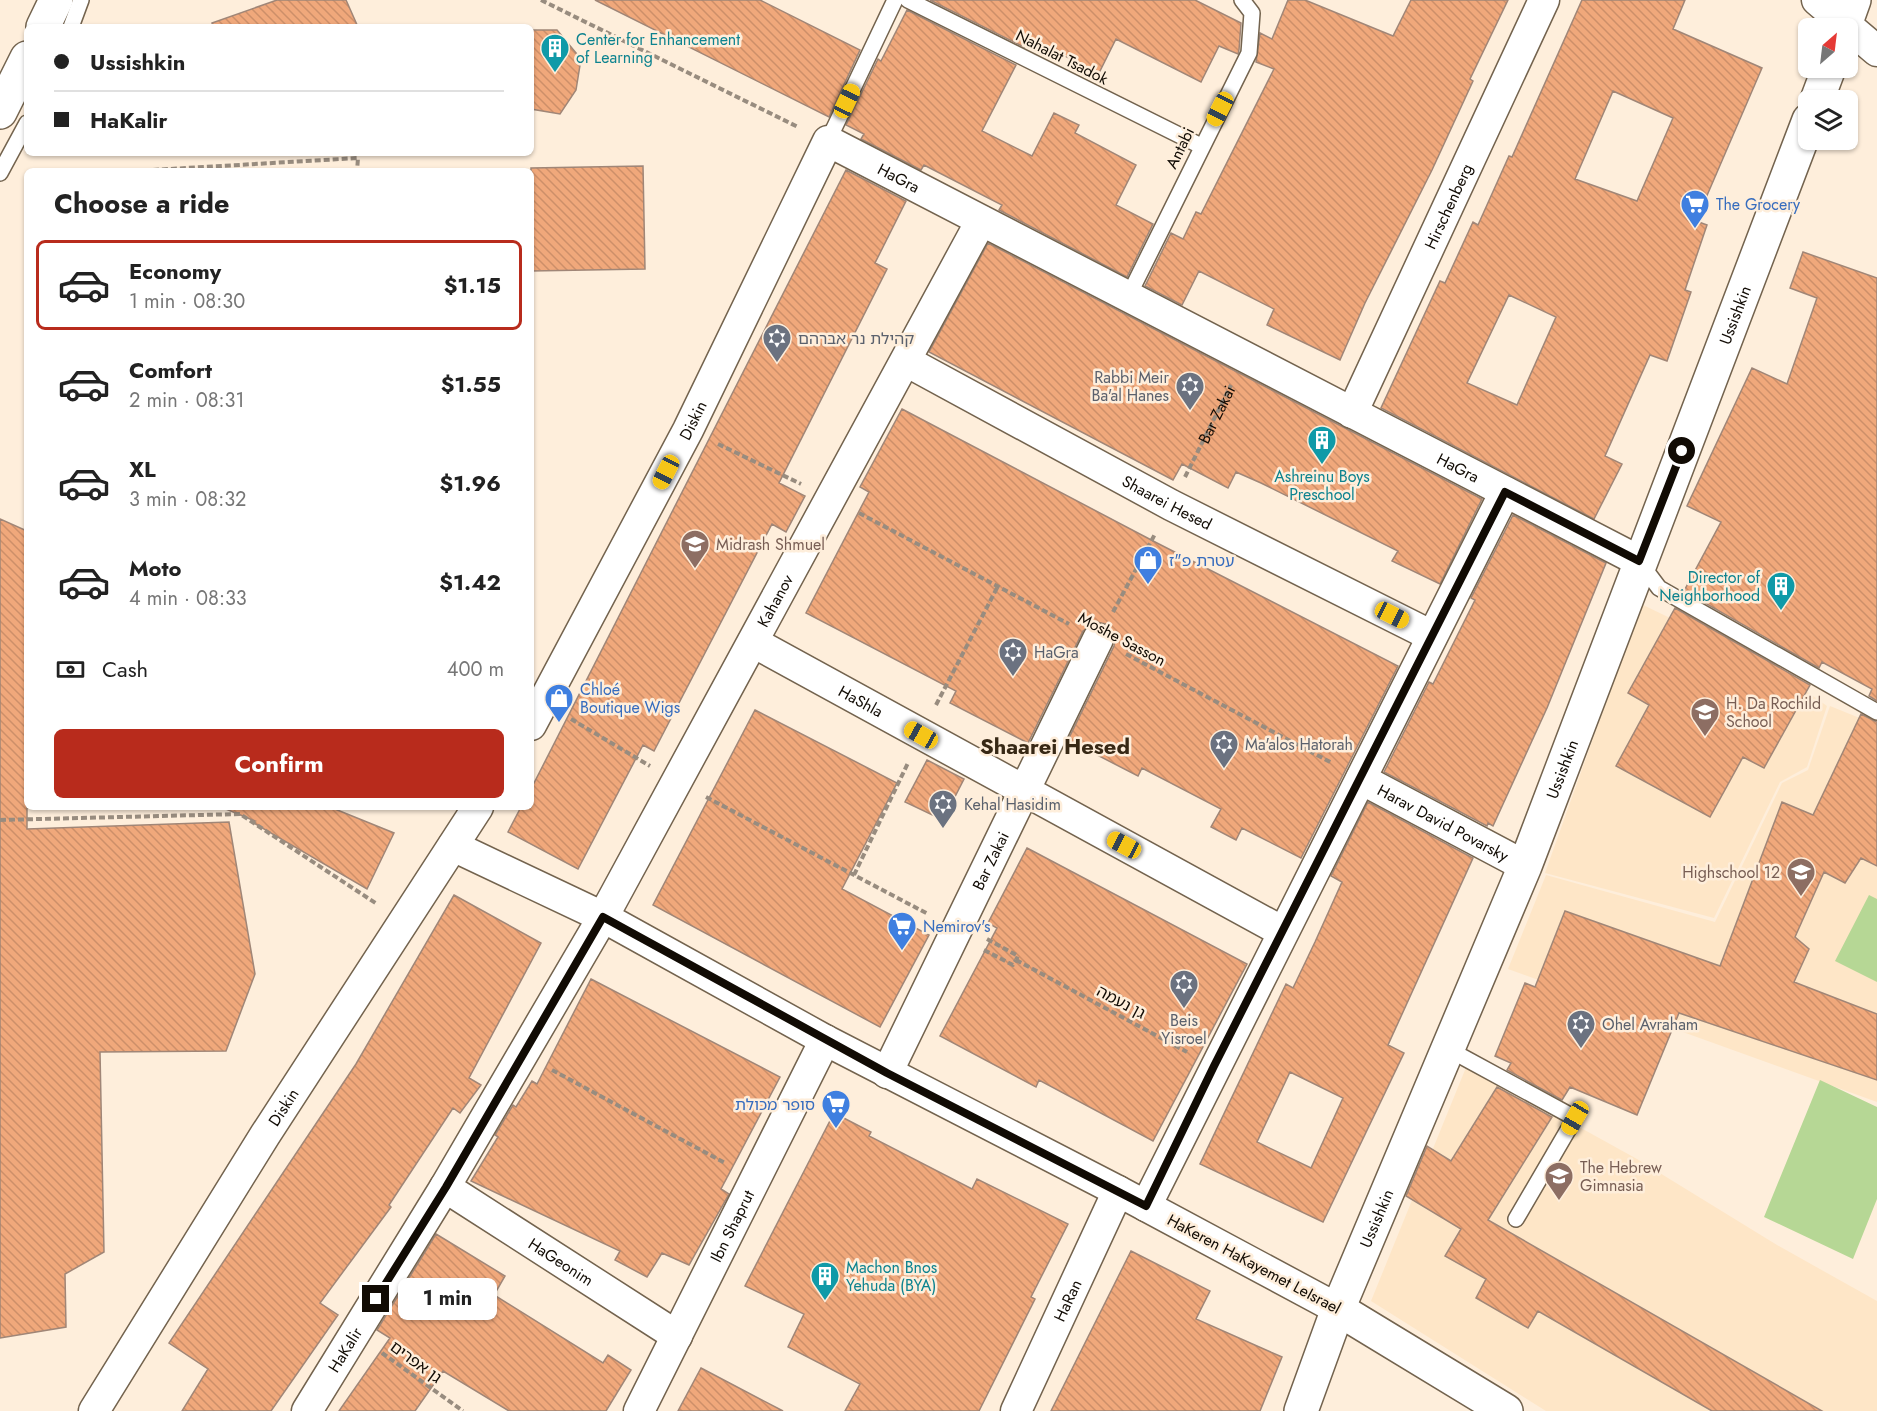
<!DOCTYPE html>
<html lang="en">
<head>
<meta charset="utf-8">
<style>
  :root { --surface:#fff; --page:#f6f6f6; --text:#222; --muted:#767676; --line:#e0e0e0; --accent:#b82b1c }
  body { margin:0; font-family:Jost,"Noto Sans Hebrew",sans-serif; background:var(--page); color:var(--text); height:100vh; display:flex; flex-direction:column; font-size:22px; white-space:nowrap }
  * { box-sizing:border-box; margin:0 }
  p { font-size:20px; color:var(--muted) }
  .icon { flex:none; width:33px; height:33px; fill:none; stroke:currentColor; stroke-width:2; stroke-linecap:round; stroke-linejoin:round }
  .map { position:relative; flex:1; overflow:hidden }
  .panel { position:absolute; left:24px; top:168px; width:510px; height:642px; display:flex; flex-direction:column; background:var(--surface); border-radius:9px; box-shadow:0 2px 4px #0004 }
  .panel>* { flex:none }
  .banner { position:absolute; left:24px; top:24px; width:510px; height:132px; border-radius:9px; box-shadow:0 2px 4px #0004; display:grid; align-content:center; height:132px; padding:0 30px; background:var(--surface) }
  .needle { width:39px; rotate:28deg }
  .fabs { position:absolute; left:1798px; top:18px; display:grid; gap:12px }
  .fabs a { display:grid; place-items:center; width:60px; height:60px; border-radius:9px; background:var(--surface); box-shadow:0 2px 4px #0004; font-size:30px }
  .end { position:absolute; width:27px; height:27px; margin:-14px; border:8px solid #110b04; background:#fff; box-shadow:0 0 0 3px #fff }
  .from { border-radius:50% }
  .bubble { position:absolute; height:42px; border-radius:9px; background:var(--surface); box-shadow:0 2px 4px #0004; font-size:20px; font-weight:700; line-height:42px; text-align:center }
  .car { position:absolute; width:18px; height:36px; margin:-18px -9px; border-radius:8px; box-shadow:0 0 4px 2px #0007; background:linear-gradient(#f5c518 24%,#345 0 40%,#f5c518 0 76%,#345 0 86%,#f5c518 0) }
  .banner b { display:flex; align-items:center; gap:21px; height:57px; font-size:22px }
  .banner b+b { border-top:2px solid var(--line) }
  .banner i { width:15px; height:15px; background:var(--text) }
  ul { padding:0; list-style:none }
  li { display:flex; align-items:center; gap:18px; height:90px; margin:0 12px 9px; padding:0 18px; border:3px solid transparent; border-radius:9px }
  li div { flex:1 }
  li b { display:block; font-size:22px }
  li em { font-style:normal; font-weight:700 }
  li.current { border-color:var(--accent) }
  li>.icon { width:54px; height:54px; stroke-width:1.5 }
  h2 { padding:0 30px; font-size:27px; line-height:72px }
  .pay { display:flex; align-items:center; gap:15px; height:66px; padding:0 30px; font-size:22px }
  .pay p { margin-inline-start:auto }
  .primary-button { display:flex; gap:12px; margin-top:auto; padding:12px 30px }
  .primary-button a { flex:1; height:69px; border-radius:9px; background:var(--accent); color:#fff; font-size:24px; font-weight:700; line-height:69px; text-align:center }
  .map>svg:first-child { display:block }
</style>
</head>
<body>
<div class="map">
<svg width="1877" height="1411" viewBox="0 0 1877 1411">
  <defs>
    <pattern id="building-back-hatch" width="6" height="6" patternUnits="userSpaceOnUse" patternTransform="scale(1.5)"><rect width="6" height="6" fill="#f0a87b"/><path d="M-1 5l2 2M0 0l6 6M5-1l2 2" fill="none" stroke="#cd8f69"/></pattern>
  </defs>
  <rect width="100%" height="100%" fill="#feeedb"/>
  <path fill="#fee6c7" d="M1641,604L1774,668L1827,706L1807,767L1780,782L1714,918L1545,873Z
    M1830,706L1877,725V1102L1508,969L1546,875L1715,922L1782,783L1808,770Z
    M1467,1065L1637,1159L1777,1245L1877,1301V1411H1546L1371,1301Z"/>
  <path fill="#b6d795" d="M1869,895L1877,899V982L1835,961Z
    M1820,1080L1877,1107V1199L1853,1259L1764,1217Z"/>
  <path fill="url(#building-back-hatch)" stroke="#a08677" stroke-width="1.5" fill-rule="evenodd" d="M277,0H346L358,27H213L212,23Z
    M595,0H760L860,50L829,117Z
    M930,0H1195L1241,23L1239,50L1238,54L1219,46L1201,82L1116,39L1099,73L1029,38L1024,47Z
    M1288,0H1305L1393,36L1411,0H1508L1470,79L1473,81L1432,170L1365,303L1340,360L1267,325L1274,309L1199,271L1182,305L1145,286L1171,233L1183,239L1196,212L1201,214L1274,69L1256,62L1260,33L1272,39Z
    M1582,0H1685L1673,29L1762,68L1696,221L1707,225L1685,290L1691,292L1667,361L1650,355L1605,456L1622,464L1594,519L1381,408L1440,281L1445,283L1473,222L1478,225L1509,156L1512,157ZM1613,91L1673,118L1637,201L1575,179ZM1509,295L1556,317L1517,405L1467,383Z
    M907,10L1016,65L982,131L1032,156L1054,113L1079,125L1075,133L1136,165L1116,205L1153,224L1127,277L999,210L1002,205L924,165L921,170L861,139L864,134L846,125L878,59L881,61Z
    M531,30H557L581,59L576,90L560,114L531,109Z
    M643,166L645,269L531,271V168Z
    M846,170L906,201L875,263L887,269L779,483L805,496L786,532L772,524L654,751L643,745L578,869L508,832L521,807H531V789Z
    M988,243L1482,499L1440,584L1392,561L1398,551L1261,483L1236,472L1228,488L1182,464L1173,480L929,352Z
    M1803,252L1877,278V701L1869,696L1872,689L1822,662L1819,668L1684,591L1721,522L1687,506L1752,368L1787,384L1817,298L1790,288Z
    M902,409L1157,543L1398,666L1301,858L1242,828L1236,840L1211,827L1221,809L1142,768L1138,776L1068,740L1114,646L1115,637L1106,624L1096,622L1083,631L1028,743L950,703L956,691L806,613L869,492L860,487Z
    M1513,515L1606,563L1547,708L1493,826L1488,823L1487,826L1384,772L1429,682L1433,684L1475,600L1471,598Z
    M0,519L27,531V829L229,822L255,974L226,1051L100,1052L104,1252L65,1274L66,1327L0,1338Z
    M1675,608L1810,685L1764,768L1743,757L1710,817L1616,766L1649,705L1628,693Z
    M755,710L897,783L842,889L929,935L880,1027L653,905Z
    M1861,714L1877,722V866L1861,858L1845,883L1824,872L1795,937L1809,949L1794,982L1877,1014V1080L1679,1013L1637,1115L1570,1087L1562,1100L1507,1070L1511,1063L1495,1056L1525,983L1535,987L1565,911L1720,966L1782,802L1813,815Z
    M927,760L964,779L943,820L905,802Z
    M1368,802L1473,858L1388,1045L1404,1053L1323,1222L1200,1164L1286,984L1293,988L1315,942L1342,882L1331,876ZM1290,1072L1343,1098L1311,1168L1257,1142Z
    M221,807H330L394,833L367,889L252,822L255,821Z
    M1027,848L1247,964L1153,1141L1039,1080L1036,1087L940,1036L997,928L988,923Z
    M454,895L541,943L469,1078L481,1085L460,1113L453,1108L389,1205L391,1207L320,1303L338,1315L271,1411H182L208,1369L169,1343L356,1064Z
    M591,979L780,1077L721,1189L729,1194L689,1265L662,1253L647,1277L615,1260L620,1251L471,1181L498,1137L495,1135L513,1105L516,1107L532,1081L537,1084Z
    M1497,1087L1552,1117L1488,1220L1822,1411H1712L1538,1311L1528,1328L1476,1298L1486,1279L1445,1256L1461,1229L1406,1196L1427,1146L1451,1161Z
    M834,1113L871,1132L869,1136L972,1189L977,1179L1068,1224L1031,1297L1035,1299L979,1411H845L860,1384L788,1347L804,1314L745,1286Z
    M436,1234L505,1276L494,1295L603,1363L608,1355L631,1370L606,1411H509L443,1371L415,1411H339L390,1338L377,1330Z
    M1131,1251L1210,1291L1196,1319L1282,1357L1260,1411H1051Z
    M701,1368L783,1411H678Z"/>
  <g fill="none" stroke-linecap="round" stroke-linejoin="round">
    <g stroke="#73634e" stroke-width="18">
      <path id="service" d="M908,0L1201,146
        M71,27L81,0
        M828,141L895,0
        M0,173L27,123
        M1128,297L1249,53L1252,13L1242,0
        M1641,564L1659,588L1877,712
        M1448,1049L1575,1118L1516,1219"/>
    </g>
    <g stroke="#73634e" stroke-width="33">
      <g id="minor">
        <path d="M1817,0L1877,51"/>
        <path id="s2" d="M906,361L1171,505L1432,636"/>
        <path id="s3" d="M1352,413L1544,0"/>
        <path id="s4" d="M753,642L1283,932"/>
        <path id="s5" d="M531,725L688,430L828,141L1639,561"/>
        <path id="s6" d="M1361,779L1525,866"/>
        <path d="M453,846L603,917L825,1040L1118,1191L1338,1309"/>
        <path id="s7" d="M887,1073L1098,639"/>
        <path id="s8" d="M445,1187L677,1336"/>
        <path d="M1146,1206L1505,492"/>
        <path id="s9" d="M94,1411L265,1135L478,807"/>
        <path id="s10" d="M307,1411L445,1187L603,917L981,221"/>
        <path id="s11" d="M639,1411L825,1040"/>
        <path id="s12" d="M1016,1411L1118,1191"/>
      </g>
    </g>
    <g stroke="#73634e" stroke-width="36">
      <g id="tertiary">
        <path d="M1844,28L1854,0"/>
        <path d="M1817,100L1829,68"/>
        <path d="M1338,1309L1506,1411"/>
        <path id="s13" d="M1301,1411L1338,1309L1525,866L1809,120"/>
      </g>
    </g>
    <g stroke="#73634e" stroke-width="36">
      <path id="secondary" d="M43,27L56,0
        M0,112L27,58"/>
    </g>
    <g stroke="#988c7f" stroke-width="4" stroke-dasharray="6 3" stroke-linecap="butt">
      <path d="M541,0L798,127"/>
      <path d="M135,171L358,158L357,171"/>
      <path d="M718,444L801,484"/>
      <path id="s1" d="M1185,477L1231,385"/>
      <path d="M859,513L1069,624"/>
      <path d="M1113,612L1155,534"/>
      <path d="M1126,654L1332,763"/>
      <path d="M936,705L998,586"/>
      <path d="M571,719L650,766"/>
      <path d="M706,797L928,914"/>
      <path d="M0,820L240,814L377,904"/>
      <path d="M854,875L908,763"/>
      <path d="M987,939L1018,956L1016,960"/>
      <path d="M984,950L1013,965L1016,960"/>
      <path d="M1016,960L1187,1052"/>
      <path d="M552,1070L725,1163"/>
      <path d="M382,1353L463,1411"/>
    </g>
    <use href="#service" stroke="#fff" stroke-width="15"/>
    <use href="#minor" stroke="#fff" stroke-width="30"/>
    <use href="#tertiary" stroke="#fff" stroke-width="33"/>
    <use href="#secondary" stroke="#fff" stroke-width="33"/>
  </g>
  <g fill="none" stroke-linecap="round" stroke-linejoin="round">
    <path stroke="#110b04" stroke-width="8" d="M376,1299L446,1187L603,917L887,1073L1146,1206L1214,1066L1505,492L1639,561L1682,451"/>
  </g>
  <defs>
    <g id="building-pin" transform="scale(1.5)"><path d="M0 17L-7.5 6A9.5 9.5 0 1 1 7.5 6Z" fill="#0f9aa8" stroke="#feeedb"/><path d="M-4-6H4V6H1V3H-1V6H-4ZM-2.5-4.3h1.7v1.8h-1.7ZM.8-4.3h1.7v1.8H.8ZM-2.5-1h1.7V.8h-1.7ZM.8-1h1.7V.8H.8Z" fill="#fff"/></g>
    <g id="supermarket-pin" transform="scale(1.5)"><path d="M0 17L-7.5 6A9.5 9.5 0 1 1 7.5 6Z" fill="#3f7fe0" stroke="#feeedb"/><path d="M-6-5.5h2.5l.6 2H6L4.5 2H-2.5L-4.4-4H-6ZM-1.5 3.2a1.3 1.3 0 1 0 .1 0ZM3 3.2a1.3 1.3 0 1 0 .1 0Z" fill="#fff"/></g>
    <g id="synagogue-pin" transform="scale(1.5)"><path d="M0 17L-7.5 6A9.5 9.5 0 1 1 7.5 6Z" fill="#6b7280" stroke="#feeedb"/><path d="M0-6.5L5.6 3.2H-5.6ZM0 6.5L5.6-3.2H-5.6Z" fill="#fff"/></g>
    <g id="university-pin" transform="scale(1.5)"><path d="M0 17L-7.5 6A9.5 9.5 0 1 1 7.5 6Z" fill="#8d6e63" stroke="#feeedb"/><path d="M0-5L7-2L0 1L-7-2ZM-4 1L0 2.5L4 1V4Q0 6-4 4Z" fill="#fff"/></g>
    <g id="shop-pin" transform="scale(1.5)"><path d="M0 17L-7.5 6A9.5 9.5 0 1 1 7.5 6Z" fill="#3f7fe0" stroke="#feeedb"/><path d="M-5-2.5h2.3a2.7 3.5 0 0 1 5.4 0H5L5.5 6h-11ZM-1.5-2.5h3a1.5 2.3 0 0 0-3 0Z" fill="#fff"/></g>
    <g id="school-pin" transform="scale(1.5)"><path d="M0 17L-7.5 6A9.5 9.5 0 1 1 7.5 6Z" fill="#8d6e63" stroke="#feeedb"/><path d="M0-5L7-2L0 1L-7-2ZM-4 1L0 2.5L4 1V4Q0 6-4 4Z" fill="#fff"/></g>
  </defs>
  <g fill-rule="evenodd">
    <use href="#building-pin" x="555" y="48"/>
    <use href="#supermarket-pin" x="1695" y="204"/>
    <use href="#synagogue-pin" x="777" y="338"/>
    <use href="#synagogue-pin" x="1190" y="386"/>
    <use href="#building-pin" x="1322" y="440"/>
    <use href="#university-pin" x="695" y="544"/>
    <use href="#shop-pin" x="1148" y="560"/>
    <use href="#building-pin" x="1781" y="586"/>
    <use href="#synagogue-pin" x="1013" y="652"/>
    <use href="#shop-pin" x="559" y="698"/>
    <use href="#school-pin" x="1705" y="712"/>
    <use href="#synagogue-pin" x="1224" y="744"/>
    <use href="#synagogue-pin" x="943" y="804"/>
    <use href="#school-pin" x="1801" y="872"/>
    <use href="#supermarket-pin" x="902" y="926"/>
    <use href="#synagogue-pin" x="1184" y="984"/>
    <use href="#synagogue-pin" x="1581" y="1024"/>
    <use href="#supermarket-pin" x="836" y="1104"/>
    <use href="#school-pin" x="1559" y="1176"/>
    <use href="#building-pin" x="825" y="1276"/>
  </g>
  <g text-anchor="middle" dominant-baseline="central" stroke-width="5" stroke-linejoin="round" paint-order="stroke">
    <g font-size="16" fill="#0d838f" stroke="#feeedb" text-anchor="start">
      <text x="576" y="39">Center for Enhancement<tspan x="576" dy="18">of Learning</tspan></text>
      <text x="1322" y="476" text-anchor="middle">Ashreinu Boys<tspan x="1322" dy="18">Preschool</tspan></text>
      <text x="1760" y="577" text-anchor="end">Director of<tspan x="1760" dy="18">Neighborhood</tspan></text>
      <text x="846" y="1267">Machon Bnos<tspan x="846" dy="18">Yehuda (BYA)</tspan></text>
    </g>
    <g font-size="16" fill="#110b04" stroke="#feeedb">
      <text transform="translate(1062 57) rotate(27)">Nahalat Tsadok</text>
      <text transform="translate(1180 148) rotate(-64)">Antabi</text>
      <text stroke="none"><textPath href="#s5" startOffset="735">HaGra</textPath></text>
      <text stroke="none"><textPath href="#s3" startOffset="228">Hirschenberg</textPath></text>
      <text stroke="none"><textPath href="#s13" startOffset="1179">Ussishkin</textPath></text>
      <text stroke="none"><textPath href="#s1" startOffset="70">Bar Zakai</textPath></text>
      <text stroke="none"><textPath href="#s5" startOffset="345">Diskin</textPath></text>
      <text stroke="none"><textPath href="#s5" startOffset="1365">HaGra</textPath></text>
      <text stroke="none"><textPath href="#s2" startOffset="297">Shaarei Hesed</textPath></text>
      <text stroke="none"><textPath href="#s10" startOffset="936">Kahanov</textPath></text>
      <text transform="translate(1122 639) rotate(28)">Moshe Sasson</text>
      <text stroke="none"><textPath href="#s4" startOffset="123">HaShla</textPath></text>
      <text stroke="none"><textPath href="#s13" startOffset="693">Ussishkin</textPath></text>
      <text stroke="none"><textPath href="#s6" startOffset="93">Harav David Povarsky</textPath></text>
      <text stroke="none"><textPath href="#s7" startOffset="236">Bar Zakai</textPath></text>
      <text transform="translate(1121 1002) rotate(28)">גן נעמה</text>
      <text stroke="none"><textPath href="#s9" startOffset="358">Diskin</textPath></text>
      <text stroke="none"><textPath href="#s13" startOffset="207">Ussishkin</textPath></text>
      <text stroke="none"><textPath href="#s11" startOffset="207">Ibn Shaprut</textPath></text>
      <text stroke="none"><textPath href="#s8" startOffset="138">HaGeonim</textPath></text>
      <text transform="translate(1254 1264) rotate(28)">HaKeren HaKayemet LeIsrael</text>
      <text stroke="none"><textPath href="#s12" startOffset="122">HaRan</textPath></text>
      <text stroke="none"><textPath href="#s10" startOffset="72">HaKalir</textPath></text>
      <text transform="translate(416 1362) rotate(36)">גן אפרים</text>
    </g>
    <g font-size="16" fill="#366cbe" stroke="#feeedb" text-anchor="start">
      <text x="1716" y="204">The Grocery</text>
      <text x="1169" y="560">עטרת פ"ז</text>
      <text x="580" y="689">Chloé<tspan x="580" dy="18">Boutique Wigs</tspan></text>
      <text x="923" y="926">Nemirov's</text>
      <text x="815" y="1104" text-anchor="end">סופר מכולת</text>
    </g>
    <g font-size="16" fill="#5b616d" stroke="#feeedb" text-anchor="start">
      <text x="798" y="338">קהילת נר אברהם</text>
      <text x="1169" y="377" text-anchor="end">Rabbi Meir<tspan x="1169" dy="18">Ba'al Hanes</tspan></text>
      <text x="1034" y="652">HaGra</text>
      <text x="1245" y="744">Ma'alos Hatorah</text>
      <text x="964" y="804">Kehal Hasidim</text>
      <text x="1184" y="1020" text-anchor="middle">Beis<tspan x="1184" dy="18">Yisroel</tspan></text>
      <text x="1602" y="1024">Ohel Avraham</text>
    </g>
    <g font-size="16" fill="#785e54" stroke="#feeedb" text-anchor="start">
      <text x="716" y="544">Midrash Shmuel</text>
      <text x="1726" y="703">H. Da Rochild<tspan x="1726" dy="18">School</tspan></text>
      <text x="1780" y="872" text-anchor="end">Highschool 12</text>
      <text x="1580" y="1167">The Hebrew<tspan x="1580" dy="18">Gimnasia</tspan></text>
    </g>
    <g font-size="22" font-weight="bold" fill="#372815" stroke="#feeedb">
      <text x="1055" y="746">Shaarei Hesed</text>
    </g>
  </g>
</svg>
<div class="fabs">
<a><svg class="needle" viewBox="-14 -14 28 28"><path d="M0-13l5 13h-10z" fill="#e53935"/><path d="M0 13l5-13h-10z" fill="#767676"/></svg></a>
<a><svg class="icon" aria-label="layers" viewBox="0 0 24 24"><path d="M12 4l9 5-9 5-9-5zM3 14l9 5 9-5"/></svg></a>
</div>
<i class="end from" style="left:1682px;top:451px"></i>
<i class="end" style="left:376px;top:1299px"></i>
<div class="bubble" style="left:398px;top:1278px;width:99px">1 min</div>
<i class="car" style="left:847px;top:101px;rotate:25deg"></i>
<i class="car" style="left:1220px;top:109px;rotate:207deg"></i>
<i class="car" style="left:666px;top:472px;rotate:207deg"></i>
<i class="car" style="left:1392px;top:615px;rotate:117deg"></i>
<i class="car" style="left:921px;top:735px;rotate:299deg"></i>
<i class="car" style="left:1124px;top:845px;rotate:298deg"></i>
<i class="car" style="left:1575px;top:1118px;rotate:210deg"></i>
<div class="banner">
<b><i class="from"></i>Ussishkin</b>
<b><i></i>HaKalir</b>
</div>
<section class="panel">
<h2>Choose a ride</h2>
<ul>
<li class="current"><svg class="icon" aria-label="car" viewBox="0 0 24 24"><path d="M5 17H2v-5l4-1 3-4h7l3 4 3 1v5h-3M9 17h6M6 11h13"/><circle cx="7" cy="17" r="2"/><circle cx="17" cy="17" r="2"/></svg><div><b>Economy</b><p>1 min · 08:30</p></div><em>$1.15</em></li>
<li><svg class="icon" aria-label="car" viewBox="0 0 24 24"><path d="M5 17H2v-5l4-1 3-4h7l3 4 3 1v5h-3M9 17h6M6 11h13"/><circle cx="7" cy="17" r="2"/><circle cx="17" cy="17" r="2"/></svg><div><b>Comfort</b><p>2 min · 08:31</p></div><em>$1.55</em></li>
<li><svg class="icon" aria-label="car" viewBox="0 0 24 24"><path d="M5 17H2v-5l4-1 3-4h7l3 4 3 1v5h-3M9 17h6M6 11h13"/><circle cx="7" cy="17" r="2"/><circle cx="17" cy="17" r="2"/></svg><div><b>XL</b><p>3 min · 08:32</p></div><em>$1.96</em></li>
<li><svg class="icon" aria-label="car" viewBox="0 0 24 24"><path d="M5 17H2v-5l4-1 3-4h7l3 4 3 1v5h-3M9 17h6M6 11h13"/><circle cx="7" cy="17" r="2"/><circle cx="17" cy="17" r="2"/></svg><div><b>Moto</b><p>4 min · 08:33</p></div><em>$1.42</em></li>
</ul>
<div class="pay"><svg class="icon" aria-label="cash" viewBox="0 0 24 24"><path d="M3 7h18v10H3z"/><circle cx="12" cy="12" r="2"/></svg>Cash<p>400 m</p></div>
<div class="primary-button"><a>Confirm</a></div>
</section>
</div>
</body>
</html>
